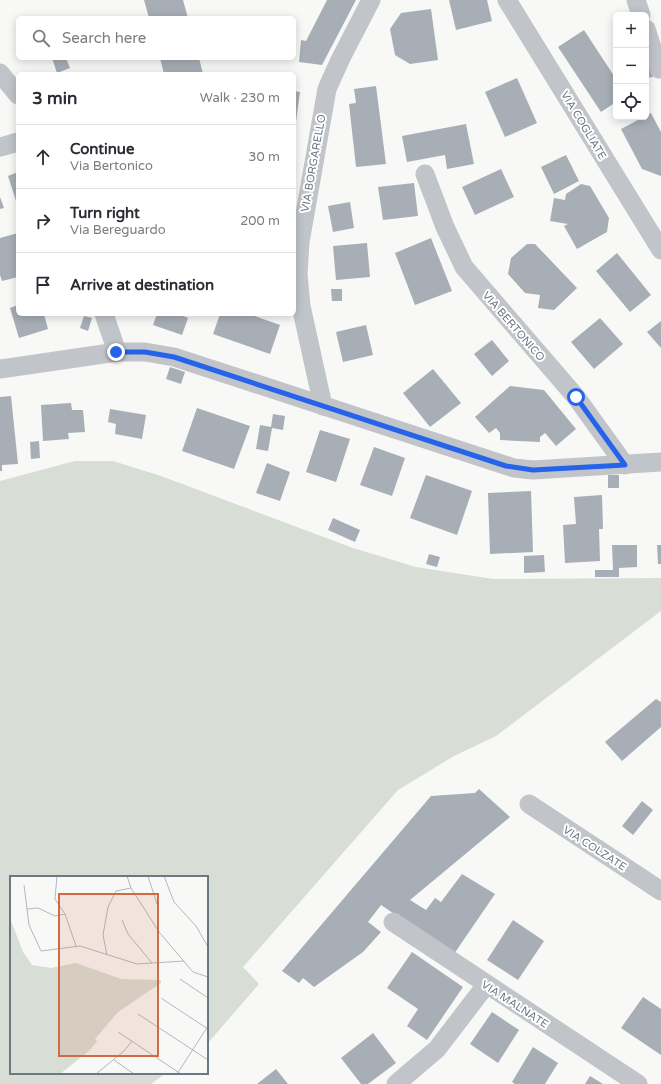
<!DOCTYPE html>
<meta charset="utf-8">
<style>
:root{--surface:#fff;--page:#f7f7f7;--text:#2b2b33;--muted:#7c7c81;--line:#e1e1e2}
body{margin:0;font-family:"Varela Round",sans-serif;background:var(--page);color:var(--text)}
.controls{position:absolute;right:12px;top:12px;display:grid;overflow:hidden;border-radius:6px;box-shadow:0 2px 10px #0003}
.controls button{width:36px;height:36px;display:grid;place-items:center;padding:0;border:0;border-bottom:1px solid var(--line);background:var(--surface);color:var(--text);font:20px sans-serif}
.stop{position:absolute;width:12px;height:12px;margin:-9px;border:3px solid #2563eb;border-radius:50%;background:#fff}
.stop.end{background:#2563eb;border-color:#fff;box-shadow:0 1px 4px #0008}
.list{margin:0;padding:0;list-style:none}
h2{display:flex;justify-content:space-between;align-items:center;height:52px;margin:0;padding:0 16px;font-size:17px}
h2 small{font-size:13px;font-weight:400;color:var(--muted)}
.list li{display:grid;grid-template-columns:26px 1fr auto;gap:12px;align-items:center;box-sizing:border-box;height:64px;padding:0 16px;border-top:1px solid var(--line)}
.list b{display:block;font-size:15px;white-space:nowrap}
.list p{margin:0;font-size:13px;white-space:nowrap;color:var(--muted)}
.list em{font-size:13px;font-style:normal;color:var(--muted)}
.icon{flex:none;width:22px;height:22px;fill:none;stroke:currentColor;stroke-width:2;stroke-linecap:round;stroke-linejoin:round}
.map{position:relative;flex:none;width:661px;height:1084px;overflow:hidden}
.search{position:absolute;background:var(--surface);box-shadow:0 2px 10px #0003;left:16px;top:16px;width:280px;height:44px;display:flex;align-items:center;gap:10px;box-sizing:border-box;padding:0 14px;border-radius:6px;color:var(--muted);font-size:15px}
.panel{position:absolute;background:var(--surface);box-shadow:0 2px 10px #0003;left:16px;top:72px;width:280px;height:244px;border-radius:6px}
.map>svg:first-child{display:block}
</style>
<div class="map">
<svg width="661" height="1084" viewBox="0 0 661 1084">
<rect width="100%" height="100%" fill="#f8f8f7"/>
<!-- green -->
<polygon fill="#d8ddd6" points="75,461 113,461 161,476 353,548 416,567 493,579 661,578 661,611 496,736 454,756 398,790 243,967 259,984 207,1044 207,877 11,877 11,1073 166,1073 151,1084 0,1084 0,481"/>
<!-- building -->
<g fill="#a8aeb5">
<polygon points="144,0 183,0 188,18 149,18"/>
<polygon points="327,0 356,0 322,65 299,62 301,40 306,41"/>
<polygon points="449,0 487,0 492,21 456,30"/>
<polygon points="431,9 438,60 410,64 395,55 390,29 401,13"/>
<polygon points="584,30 616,79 616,102 601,112 558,47"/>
<polygon points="52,58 66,58 70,68 57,73"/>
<polygon points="160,58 199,58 203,74 164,74"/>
<polygon points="650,67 653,77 646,78 646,68"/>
<polygon points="517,78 537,123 505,137 485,92"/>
<polygon points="376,86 386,164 356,167 349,104 356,103 354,89"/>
<polygon points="294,91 300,92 295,129 294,129"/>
<polygon points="651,113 661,132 661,176 642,169 621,129"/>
<polygon points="466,124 474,164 447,169 445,155 407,162 402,136"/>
<polygon points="566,155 579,181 554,194 541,167"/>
<polygon points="501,169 514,197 475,215 462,187"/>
<polygon points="18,172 18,204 17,204 8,176"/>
<polygon points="414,183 418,216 383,220 378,187"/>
<polygon points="581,184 590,186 609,218 607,232 577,249 564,226 568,224 550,221 554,198 565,200 566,194"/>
<polygon points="0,197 4,208 0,209"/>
<polygon points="350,202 354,228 333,232 328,206"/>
<polygon points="18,233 18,277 2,281 0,275 0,238"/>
<polygon points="431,238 452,291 415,305 395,253"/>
<polygon points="367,243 370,277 336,280 333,246"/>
<polygon points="527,244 535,244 577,288 554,310 538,308 540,295 525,293 508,274 511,258"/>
<polygon points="617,253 651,295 630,312 596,271"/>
<polygon points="331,289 342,289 342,301 332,301"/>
<polygon points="18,305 18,314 44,314 48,329 19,338 10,308"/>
<polygon points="157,314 181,314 181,315 188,318 182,335 153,325"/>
<polygon points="220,314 249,314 280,325 270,354 213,334"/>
<polygon points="84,316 92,318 88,331 80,328"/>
<polygon points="600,318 623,344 594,369 571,342"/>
<polygon points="661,321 661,348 647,332"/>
<polygon points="366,325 373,355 343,362 336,332"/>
<polygon points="492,340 509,361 492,376 474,354"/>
<polygon points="170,367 185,372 181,384 166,379"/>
<polygon points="433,369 461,403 430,427 403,393"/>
<polygon points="510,386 544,390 576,429 556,446 545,433 540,437 540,442 500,440 500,433 496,428 489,433 475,417"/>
<polygon points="11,396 18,464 2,465 2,471 0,471 0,397"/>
<polygon points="71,403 72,410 83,410 85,432 68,433 69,439 43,441 41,405"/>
<polygon points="197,408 250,426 234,469 182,451"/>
<polygon points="110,409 146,415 142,439 115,434 116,424 108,422"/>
<polygon points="273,414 285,416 283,430 272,428 268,451 256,449 260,425 271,427"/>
<polygon points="320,430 350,439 336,482 306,472"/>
<polygon points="39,441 40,458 31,459 30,442"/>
<polygon points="374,447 405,458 392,496 360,485"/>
<polygon points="267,463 290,472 280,501 256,493"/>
<polygon points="426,475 472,491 457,535 410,518"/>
<rect x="608" y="475" width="11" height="13"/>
<polygon points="531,491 533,552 490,554 488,493"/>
<polygon points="602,495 603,529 599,529 600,561 565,563 563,525 576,524 574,497"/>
<polygon points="333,518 360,530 355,542 328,530"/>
<polygon points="612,545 637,545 637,567 619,568 619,577 595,577 595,570 613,570"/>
<polygon points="657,545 661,545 661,564 658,564"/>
<polygon points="429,554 440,557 437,567 426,564"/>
<polygon points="544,555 545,572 524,573 524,556"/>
<polygon points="656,699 661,702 661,727 622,761 605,742"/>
<polygon points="479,789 510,817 410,900 426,910 435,898 441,902 462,874 495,894 454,954 381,905 368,922 381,932 363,952 314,987 303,978 299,983 282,971 431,796 475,793"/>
<polygon points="642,801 653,810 633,835 622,826"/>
<polygon points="513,920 544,941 518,980 487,960"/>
<polygon points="412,952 463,987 427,1040 407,1026 418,1009 387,988"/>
<polygon points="643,997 661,1009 661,1055 621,1028"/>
<polygon points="492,1012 519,1030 498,1063 470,1044"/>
<polygon points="373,1033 396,1063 368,1084 361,1084 341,1058"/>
<polygon points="533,1047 558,1063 545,1084 515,1084 512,1082"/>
<polygon points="276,1069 288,1084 257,1084"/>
<polygon points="590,1076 603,1084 585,1084"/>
</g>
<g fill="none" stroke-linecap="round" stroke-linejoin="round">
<!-- minor -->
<g stroke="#c1c4c8" stroke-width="19">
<polyline points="507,0 661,250"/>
<polyline points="636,0 641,15"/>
<polyline points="646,29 659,69"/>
<polyline points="0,73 18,95"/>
<polyline points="0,147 18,142"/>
<polyline points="425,174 445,227 464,267 576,397 625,465"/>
<polyline points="104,314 117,352"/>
<polyline points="0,369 117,352 145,352 174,357 514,468 533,470 661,462"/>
<polyline points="323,406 301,306 298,274 300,242 327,89 340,60 371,0"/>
<polyline points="529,804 661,891"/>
<polyline points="393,922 638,1084"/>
<polyline points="396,1084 437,1049 486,985"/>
</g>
</g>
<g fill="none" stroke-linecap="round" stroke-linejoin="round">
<!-- route -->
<polyline stroke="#2563eb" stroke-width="5" points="116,352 145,352 174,357 506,466 533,470 625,465 576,397"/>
</g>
<g text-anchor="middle" stroke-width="4" stroke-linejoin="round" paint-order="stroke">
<!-- street labels -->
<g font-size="11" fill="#6c7784" stroke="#fff">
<text transform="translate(584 125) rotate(59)" y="4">VIA COGLIATE</text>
<text transform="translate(313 163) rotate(-80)" y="4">VIA BORGARELLO</text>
<text transform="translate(514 326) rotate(49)" y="4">VIA BERTONICO</text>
<text transform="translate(595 848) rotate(33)" y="4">VIA COLZATE</text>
<text transform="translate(515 1004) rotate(33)" y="4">VIA MALNATE</text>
</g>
</g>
<!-- overview -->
<g transform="translate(10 876)">
<rect width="198" height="198" fill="#f8f8f7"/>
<path d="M0 42 13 76 22 89 41 92 66 87 111 103 151 104V107L108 136 85 163 87 165 80 174 50 198H0Z" fill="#d8ddd6"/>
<path fill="none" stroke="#b3b8bf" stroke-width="1" d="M47 0 45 23 55 38 66 70M117 0 121 12 149 56 183 96 198 101M138 0 147 28M154 0 164 26 186 50 198 71M14 9 19 49 31 75 70 70 127 88 174 85M17 33 28 32 45 40 55 38M112 44 118 58 142 87M97 79 93 59 98 31 106 15 121 12M170 103 198 122M151 122 198 153M128 138 198 184M108 156 171 198M104 184 124 198M86 198 114 175 122 165M167 198 198 150"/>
<path fill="#cd6c42" fill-opacity="0.15" stroke="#cd6c42" stroke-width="2" d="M49 18H148V180H49Z"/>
<rect width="198" height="198" fill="none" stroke="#6c7784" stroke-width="2"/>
</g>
</svg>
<div class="controls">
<button>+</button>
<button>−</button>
<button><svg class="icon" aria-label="locate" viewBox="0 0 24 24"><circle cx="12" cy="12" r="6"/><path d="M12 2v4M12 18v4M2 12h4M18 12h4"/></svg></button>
</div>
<div class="stop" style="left:576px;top:397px"></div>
<div class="stop end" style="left:116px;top:352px"></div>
<div class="search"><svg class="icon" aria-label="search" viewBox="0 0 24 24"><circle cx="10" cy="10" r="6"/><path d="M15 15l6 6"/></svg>Search here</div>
<section class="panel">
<h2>3 min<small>Walk · 230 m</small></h2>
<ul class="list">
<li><svg class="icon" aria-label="ahead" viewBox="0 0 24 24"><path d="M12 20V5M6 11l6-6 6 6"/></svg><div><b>Continue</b><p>Via Bertonico</p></div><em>30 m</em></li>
<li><svg class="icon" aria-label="right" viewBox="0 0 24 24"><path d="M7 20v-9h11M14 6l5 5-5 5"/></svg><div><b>Turn right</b><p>Via Bereguardo</p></div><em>200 m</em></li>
<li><svg class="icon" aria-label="arrive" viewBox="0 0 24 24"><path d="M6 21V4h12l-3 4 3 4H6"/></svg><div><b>Arrive at destination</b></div></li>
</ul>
</section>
</div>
